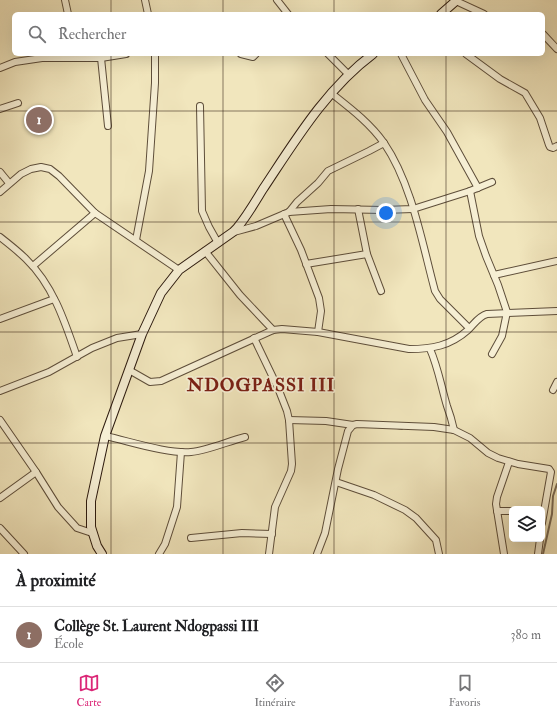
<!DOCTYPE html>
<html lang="fr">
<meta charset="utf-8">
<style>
:root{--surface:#fff;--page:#f6f6f6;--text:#202124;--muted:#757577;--line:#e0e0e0;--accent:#db2777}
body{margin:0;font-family:"IM FELL Double Pica",serif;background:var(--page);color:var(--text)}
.controls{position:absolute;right:12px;bottom:12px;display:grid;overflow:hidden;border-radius:6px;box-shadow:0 4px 16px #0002}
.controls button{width:36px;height:36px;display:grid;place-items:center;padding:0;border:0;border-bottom:1px solid var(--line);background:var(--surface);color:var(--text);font:20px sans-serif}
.you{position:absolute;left:386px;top:213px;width:14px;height:14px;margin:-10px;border:3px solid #fff;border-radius:50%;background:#1a73e8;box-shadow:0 0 0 6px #1a73e833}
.badge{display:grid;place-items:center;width:26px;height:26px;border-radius:50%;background:var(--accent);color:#fff;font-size:13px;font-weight:700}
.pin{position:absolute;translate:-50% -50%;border:2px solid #fff;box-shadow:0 1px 4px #0006}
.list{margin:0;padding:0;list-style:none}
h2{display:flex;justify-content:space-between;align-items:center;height:52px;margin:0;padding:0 16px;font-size:17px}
h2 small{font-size:13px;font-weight:400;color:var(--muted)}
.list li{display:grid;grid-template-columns:26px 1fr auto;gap:12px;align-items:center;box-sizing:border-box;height:56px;padding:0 16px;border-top:1px solid var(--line)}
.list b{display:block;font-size:15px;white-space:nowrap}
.list p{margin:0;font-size:13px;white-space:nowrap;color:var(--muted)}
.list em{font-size:13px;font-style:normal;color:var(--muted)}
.icon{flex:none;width:22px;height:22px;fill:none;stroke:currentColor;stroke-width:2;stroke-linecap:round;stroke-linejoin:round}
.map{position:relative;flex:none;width:557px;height:554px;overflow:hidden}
.search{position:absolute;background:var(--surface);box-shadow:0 4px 16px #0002;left:12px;right:12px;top:12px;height:44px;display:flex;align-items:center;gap:10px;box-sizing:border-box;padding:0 14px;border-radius:6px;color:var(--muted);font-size:15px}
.sheet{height:108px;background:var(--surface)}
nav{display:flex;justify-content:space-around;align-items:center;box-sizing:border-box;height:56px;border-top:1px solid var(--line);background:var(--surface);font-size:11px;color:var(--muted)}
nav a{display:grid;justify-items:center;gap:2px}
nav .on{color:var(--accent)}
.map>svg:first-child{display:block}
</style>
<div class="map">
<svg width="557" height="554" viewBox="0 0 557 554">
<rect width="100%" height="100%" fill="#f1e6bd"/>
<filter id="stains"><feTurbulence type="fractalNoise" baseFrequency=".005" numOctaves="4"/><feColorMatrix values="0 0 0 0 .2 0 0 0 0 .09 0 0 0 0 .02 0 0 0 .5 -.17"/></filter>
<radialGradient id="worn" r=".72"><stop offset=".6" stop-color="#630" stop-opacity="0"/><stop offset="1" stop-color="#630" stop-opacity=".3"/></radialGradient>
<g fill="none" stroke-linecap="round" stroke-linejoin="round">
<!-- stream -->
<g stroke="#7a6b54" stroke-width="2">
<polyline points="397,428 402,429"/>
<polyline points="543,554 552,514 553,496 557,484"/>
</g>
<!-- minor casing -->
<g stroke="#5e4e3a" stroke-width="8">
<g id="minor">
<polyline points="65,0 68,14"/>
<polyline points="145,0 148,14"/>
<polyline points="277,0 288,14"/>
<polyline points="456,1 484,14"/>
<polyline points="543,34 557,49"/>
<polyline points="241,54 253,57 256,54"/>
<polyline points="328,54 348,74"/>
<polyline points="401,54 425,100 447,132 478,188"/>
<polyline points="466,54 500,79 525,93 540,118 549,145 550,147 553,148 557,146"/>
<polyline points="101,58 108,126"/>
<polyline points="0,68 15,62 42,58 101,58 126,54"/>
<path d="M331 93C350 108 370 123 384 143 412 184 422 243 435 291L440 299 469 328"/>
<polyline points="200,106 202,211 209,227 218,243"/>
<polyline points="0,109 18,103"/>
<polyline points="0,172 9,183"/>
<polyline points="470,191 479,236 486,256 498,285 507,312 502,336 492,354"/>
<polyline points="0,192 21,174 31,169 41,167 50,169 59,176 95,213 179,270"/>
<polyline points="358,209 367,254 381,291"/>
<polyline points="289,212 331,209 383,210 413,209 470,191 492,182"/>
<polyline points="284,214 301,250 319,298 321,311 318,332"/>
<polyline points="234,232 256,226 289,212 297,202 318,183 328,171 369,151 384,143"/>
<path d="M0 237C9 244 18 251 26 259 53 285 65 322 77 357"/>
<polyline points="136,240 149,171 155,83 155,54"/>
<polyline points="205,251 240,295 273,330"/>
<polyline points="306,264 367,254"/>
<polyline points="33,266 95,213"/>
<polyline points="494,275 557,261"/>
<polyline points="0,319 54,299"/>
<polyline points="254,338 278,388 287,411 289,420 292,464 291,471 275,507 269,554"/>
<path d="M430 349C438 367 441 386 447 406 450 414 452 421 454 430"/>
<path d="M129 370 150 382 161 381 273 330 282 329 318 332 409 349C432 349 450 346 468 330 474 324 479 316 487 314L557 311"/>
<polyline points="553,390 557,382"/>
<polyline points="0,391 49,372 92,348 117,338 142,334"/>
<polyline points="0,420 36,472 58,507 77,528 92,533"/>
<polyline points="289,420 326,421 353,425"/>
<path d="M105 436C129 441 167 454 191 452 206 451 229 441 245 437"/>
<polyline points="336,482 374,495 405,510 416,518 436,540 439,554"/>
<polyline points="0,498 36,472"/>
<polyline points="497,511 512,511"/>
<polyline points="0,528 24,554"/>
<polyline points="191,538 242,533 272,534"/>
<polyline points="159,554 165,544 177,507 181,452"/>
<polyline points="317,554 325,533 338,469 348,431 353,425 357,424 434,427 454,430 470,438 488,453 498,458 518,464 549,469 551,472 542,523"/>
<polyline points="504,554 496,504 497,497 509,462"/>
<polyline points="538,554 540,539"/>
</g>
</g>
<!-- secondary casing -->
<g stroke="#2d1b0f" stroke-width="10">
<g id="secondary">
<polyline points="441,14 457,0"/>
<path d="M102 554 97 546 91 527V501L94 487 105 436 142 334 161 293 179 270 233 232 237 228C247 216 255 202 263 189 295 141 326 89 373 54"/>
</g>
</g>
<!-- minor -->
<use href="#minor" stroke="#f6efd4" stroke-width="6"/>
<!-- secondary -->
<use href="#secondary" stroke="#f6efd4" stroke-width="8"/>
</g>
<!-- grid -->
<path fill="none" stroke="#2d1b0f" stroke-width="1" stroke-opacity="0.55" d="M111 0V14M223 0V14M334 0V14M446 0V14M111 54V554M223 54V554M334 54V554M446 54V554M0 111H557M0 222H557M0 332H557M0 443H557"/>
<g text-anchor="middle" stroke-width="3.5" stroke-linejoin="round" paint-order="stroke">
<!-- district labels -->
<g font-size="18" font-weight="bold" letter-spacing="1" fill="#7a1f14" stroke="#f6efd4">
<text x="261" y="391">NDOGPASSI III</text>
</g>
</g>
<rect width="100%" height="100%" filter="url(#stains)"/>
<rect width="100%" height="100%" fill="url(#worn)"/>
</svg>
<div class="controls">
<button><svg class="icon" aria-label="layers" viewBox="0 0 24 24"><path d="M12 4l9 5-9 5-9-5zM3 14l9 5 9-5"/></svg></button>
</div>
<div class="you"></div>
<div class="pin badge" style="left:39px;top:120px;background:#8d6e63">1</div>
<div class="search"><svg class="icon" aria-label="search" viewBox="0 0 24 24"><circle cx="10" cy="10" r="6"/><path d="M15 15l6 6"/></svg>Rechercher</div>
</div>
<section class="sheet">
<h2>À proximité<small></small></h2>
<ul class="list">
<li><span class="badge" style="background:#8d6e63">1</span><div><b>Collège St. Laurent Ndogpassi III</b><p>École</p></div><em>380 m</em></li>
</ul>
</section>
<nav>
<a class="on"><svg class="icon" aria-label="map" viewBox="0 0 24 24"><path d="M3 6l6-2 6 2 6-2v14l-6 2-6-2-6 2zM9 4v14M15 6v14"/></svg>Carte</a>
<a><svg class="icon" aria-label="directions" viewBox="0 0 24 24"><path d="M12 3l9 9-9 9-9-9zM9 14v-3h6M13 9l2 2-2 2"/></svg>Itinéraire</a>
<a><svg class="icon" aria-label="saved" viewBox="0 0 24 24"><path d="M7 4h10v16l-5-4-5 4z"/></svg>Favoris</a>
</nav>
